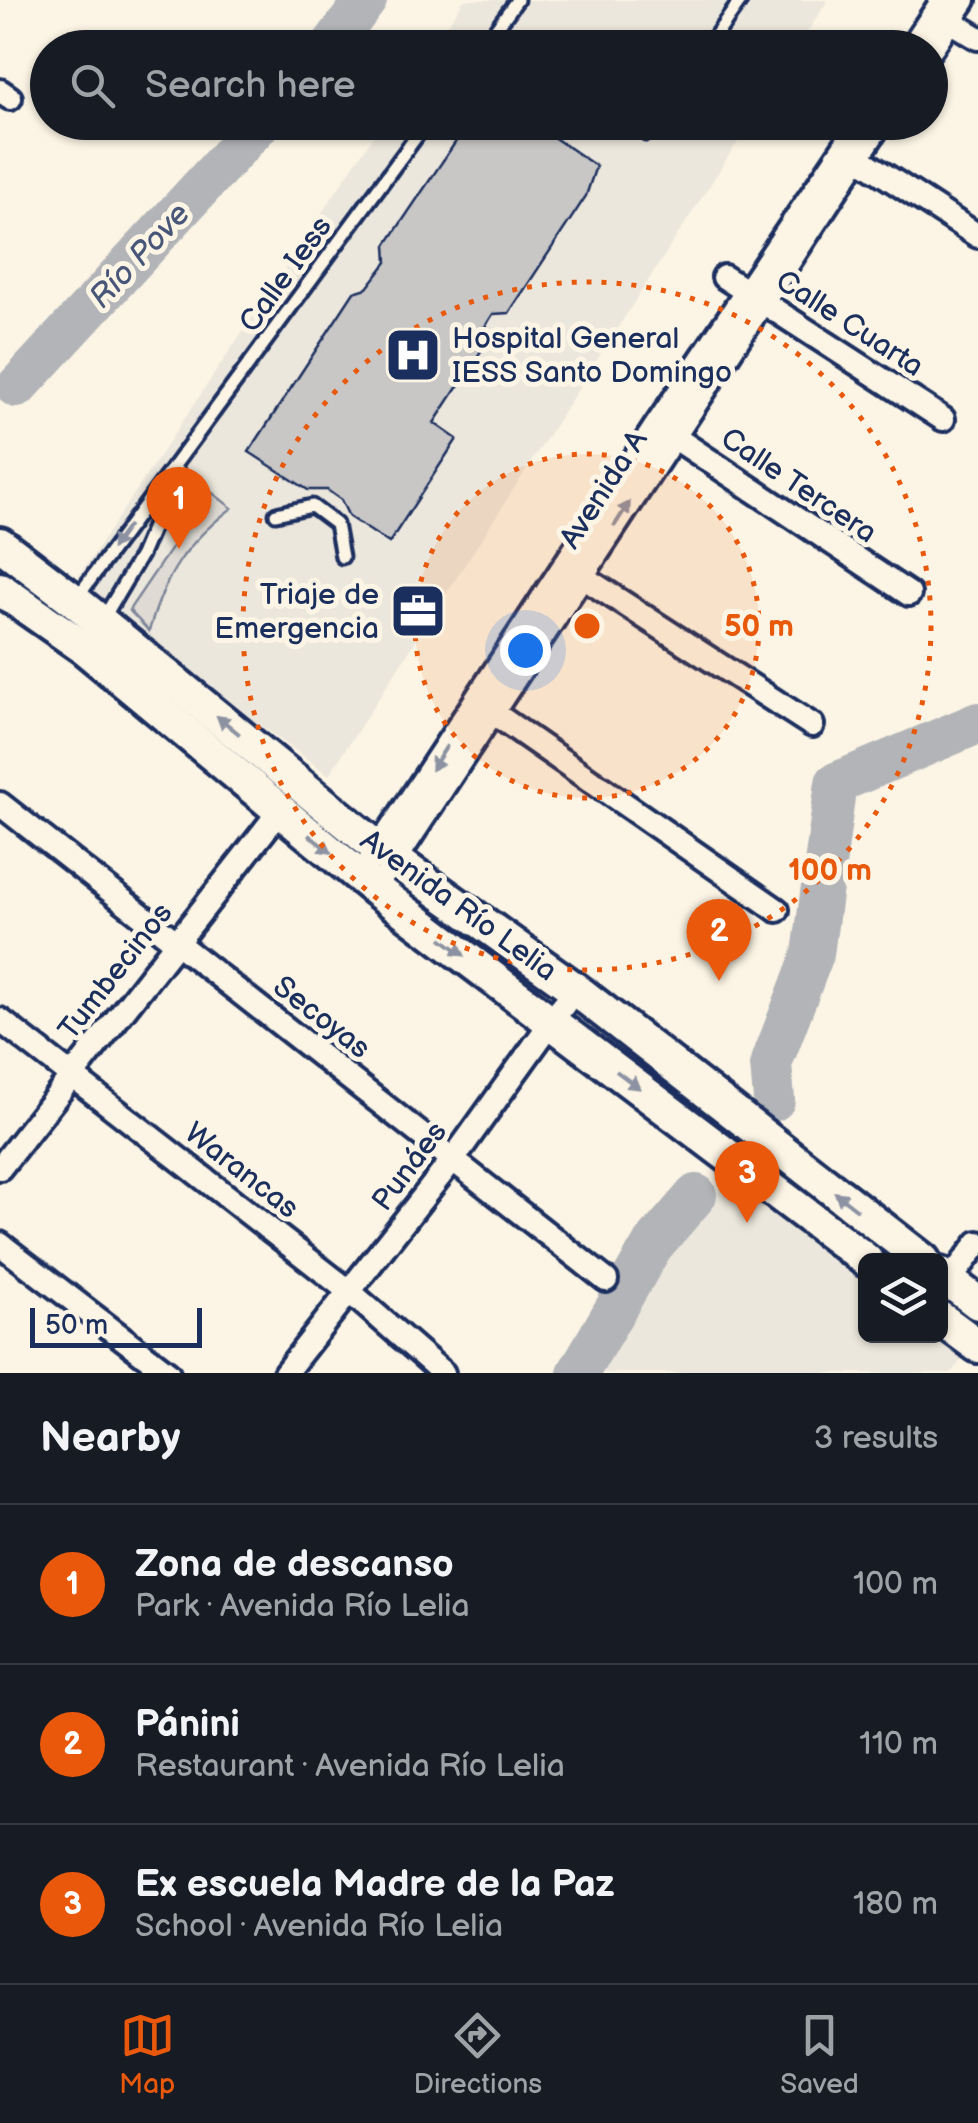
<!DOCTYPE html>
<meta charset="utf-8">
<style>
:root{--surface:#171b24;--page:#20242c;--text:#f1f3f6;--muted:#9ea1a6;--line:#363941;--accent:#ea580c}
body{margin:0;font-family:"Balsamiq Sans",sans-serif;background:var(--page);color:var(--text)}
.controls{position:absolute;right:30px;bottom:30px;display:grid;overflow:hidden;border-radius:15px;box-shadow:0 2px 8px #0004}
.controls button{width:90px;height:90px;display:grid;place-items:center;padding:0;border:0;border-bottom:2px solid var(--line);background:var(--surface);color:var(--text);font:50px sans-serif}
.scale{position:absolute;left:30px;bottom:25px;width:172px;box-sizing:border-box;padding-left:10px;border:5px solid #1b2f5e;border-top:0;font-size:28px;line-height:35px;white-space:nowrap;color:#1b2f5e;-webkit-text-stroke:8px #fcf5e5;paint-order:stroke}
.you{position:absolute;left:525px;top:650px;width:35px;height:35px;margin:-25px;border:8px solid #fff;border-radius:50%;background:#1a73e8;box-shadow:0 0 0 15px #1a73e833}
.badge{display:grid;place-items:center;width:65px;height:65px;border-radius:50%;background:var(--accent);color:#fff;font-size:32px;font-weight:700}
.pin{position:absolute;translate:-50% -82px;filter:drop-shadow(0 2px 5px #0008)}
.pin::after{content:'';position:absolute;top:52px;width:35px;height:30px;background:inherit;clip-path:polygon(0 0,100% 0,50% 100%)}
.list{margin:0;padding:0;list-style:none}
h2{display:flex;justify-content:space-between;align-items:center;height:130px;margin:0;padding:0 40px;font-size:42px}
h2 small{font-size:32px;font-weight:400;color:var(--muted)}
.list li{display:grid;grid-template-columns:65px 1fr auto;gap:30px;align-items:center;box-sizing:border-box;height:160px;padding:0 40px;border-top:2px solid var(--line)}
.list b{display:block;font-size:38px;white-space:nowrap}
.list p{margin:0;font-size:32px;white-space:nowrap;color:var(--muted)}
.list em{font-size:32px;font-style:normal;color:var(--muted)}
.icon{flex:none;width:55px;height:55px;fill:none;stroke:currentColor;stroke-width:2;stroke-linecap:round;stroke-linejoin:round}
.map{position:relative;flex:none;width:978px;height:1373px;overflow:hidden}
.search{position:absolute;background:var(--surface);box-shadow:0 2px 8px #0004;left:30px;right:30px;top:30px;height:110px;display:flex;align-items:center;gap:25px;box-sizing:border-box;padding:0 35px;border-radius:55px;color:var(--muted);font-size:38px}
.sheet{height:610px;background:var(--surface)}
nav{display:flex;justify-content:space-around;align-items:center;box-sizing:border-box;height:140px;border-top:2px solid var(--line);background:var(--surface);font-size:28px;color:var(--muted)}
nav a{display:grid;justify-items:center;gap:5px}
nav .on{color:var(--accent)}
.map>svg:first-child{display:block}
</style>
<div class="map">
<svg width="978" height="1373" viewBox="0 0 978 1373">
<rect width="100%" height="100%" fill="#fcf5e5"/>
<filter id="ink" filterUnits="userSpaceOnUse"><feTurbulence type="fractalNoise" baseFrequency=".01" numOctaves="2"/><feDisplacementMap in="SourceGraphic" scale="20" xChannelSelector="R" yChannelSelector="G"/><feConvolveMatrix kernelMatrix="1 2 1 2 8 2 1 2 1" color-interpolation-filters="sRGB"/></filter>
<g filter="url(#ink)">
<!-- built -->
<g fill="#ece7dc">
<polygon points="464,0 828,0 798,47 432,48"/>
<polygon points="382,123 750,123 329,775 71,588"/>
<polygon points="733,1172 865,1273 866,1336 940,1336 968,1352 951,1373 579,1373"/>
</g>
<!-- green -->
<path fill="#dfdbd4" stroke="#7d8599" stroke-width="2.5" d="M210 491 232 508C186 543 165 575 149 631L129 610Z"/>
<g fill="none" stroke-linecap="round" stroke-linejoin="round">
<!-- river -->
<g stroke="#b2b4b8" stroke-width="42">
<polyline points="330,48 366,0"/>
<polyline points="17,387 261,122"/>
<polyline points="774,1100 771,1064 813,954 836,783 978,723"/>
<polyline points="578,1373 652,1246 696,1195"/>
</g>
</g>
<!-- building -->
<polygon fill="#c8c7c6" stroke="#1b2f5e" stroke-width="2.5" points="469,122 531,122 596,166 586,196 509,313 493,314 481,333 483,348 434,423 457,439 389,543 349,517 341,500 327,490 308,490 249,452 354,292 367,288 387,262 386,245"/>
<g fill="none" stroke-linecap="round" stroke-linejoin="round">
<!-- lane casing -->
<g stroke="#1b2f5e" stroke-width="19">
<g id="lane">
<polyline points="482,48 517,0"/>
<polyline points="707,48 741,0"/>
<polyline points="646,134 654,122"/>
<polyline points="276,514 312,506 336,524 342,557"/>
<polyline points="76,599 427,122"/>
<polyline points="103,619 141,555 177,471"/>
</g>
</g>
<!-- street casing -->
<g stroke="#1b2f5e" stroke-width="30">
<g id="street">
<polyline points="938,14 978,38"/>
<polyline points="911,48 943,0"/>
<polyline points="930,50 964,0"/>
<polyline points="0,91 10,98"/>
<polyline points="846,150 978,236"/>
<polyline points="724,277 943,419"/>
<polyline points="662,429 909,594"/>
<polyline points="572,570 812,725"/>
<polyline points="482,705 777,910"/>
<polyline points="0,804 606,1280"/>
<polyline points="370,861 656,426 861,122"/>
<polyline points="388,871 881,122"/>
<polyline points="0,1020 350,1292 443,1373"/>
<polyline points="0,1168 279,812"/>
<polyline points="0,1244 168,1373"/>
<polyline points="949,1281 978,1243"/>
<polyline points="285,1373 454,1158 575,989"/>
</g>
</g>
<!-- secondary casing -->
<g stroke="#1b2f5e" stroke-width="40">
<g id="secondary">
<polyline points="0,544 75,601 379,849 575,989 923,1260"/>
<polyline points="0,589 83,647 375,889 866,1260"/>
<polyline points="940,1274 978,1303"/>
<polyline points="940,1318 978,1346"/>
</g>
</g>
<!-- lane -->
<use href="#lane" stroke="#fcf5e5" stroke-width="11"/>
<!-- street -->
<use href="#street" stroke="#fcf5e5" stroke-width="22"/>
<!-- secondary -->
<use href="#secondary" stroke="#fcf5e5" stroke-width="32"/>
</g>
<!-- one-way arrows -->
<defs><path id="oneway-solid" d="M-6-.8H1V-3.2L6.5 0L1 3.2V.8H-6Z" transform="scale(2.5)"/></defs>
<g fill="#8c92a2">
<use href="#oneway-solid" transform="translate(622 514) rotate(-57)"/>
<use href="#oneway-solid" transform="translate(120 537) rotate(126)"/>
<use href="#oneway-solid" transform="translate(228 725) rotate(-141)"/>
<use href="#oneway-solid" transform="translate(439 758) rotate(123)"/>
<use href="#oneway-solid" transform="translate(320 844) rotate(38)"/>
<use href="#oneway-solid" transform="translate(453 947) rotate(37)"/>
<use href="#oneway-solid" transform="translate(628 1080) rotate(37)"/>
<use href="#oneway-solid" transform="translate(846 1201) rotate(-142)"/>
</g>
</g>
<!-- distance rings -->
<circle cx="587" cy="626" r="172" fill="#e8590c" fill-opacity=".12"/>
<g fill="none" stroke="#e8590c" stroke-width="5" stroke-dasharray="5 10">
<circle cx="587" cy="626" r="172"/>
<circle cx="587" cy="626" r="344"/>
</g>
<!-- icons -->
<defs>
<g id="hospital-square" transform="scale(2.875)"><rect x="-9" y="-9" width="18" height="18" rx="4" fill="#1b2f5e" stroke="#fcf5e5"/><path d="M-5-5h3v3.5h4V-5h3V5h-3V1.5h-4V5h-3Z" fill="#fff"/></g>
<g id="office-square" transform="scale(2.875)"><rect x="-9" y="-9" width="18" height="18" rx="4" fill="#1b2f5e" stroke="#fcf5e5"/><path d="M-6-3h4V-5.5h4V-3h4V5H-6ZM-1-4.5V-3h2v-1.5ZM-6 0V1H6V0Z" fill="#fff"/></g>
</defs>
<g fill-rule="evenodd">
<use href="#hospital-square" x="413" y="355"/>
<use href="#office-square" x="418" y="611"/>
</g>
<g text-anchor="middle" stroke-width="10" stroke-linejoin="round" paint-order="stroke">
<!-- street labels -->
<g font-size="30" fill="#1b2f5e" stroke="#fcf5e5">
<text transform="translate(285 274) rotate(-54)" y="10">Calle Iess</text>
<text transform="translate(850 323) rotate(33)" y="10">Calle Cuarta</text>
<text transform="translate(799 485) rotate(34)" y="10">Calle Tercera</text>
<text transform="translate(603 489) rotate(-57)" y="10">Avenida A</text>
<text transform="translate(459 905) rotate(36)" y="10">Avenida Río Lelia</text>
<text transform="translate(115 971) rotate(-52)" y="10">Tumbecinos</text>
<text transform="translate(322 1017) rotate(38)" y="10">Secoyas</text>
<text transform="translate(409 1166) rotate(-53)" y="10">Punáes</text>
<text transform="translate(242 1170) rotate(38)" y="10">Warancas</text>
</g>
<!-- poi labels -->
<g font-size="30" fill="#1b2f5e" stroke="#fcf5e5" text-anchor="start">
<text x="452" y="348">Hospital General<tspan x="452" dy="34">IESS Santo Domingo</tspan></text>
<text x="379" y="604" text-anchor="end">Triaje de<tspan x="379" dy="34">Emergencia</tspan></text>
</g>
<!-- water labels -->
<g font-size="32" font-style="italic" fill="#485779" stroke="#fcf5e5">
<text transform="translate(139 255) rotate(-47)" y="11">Río Pove</text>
</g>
</g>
<circle cx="587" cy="626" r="15" fill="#e8590c" stroke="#fcf5e5" stroke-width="5"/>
<g font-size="30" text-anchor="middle" font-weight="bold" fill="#e8590c" stroke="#fcf5e5" stroke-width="10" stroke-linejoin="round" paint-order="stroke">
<text x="759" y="636">50 m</text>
<text x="830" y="880">100 m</text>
</g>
</svg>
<div class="controls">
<button><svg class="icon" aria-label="layers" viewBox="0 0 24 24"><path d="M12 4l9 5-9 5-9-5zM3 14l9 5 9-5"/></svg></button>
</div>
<div class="scale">50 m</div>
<div class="you"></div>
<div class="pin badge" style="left:179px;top:549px">1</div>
<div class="pin badge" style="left:719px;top:981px">2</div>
<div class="pin badge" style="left:747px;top:1223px">3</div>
<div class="search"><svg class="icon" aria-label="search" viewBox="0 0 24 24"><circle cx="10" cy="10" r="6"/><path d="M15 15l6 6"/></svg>Search here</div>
</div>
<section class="sheet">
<h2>Nearby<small>3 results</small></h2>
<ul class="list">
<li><span class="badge">1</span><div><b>Zona de descanso</b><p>Park · Avenida Río Lelia</p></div><em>100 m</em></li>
<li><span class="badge">2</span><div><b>Pánini</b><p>Restaurant · Avenida Río Lelia</p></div><em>110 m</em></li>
<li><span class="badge">3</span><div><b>Ex escuela Madre de la Paz</b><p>School · Avenida Río Lelia</p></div><em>180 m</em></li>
</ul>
</section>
<nav>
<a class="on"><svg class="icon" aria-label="map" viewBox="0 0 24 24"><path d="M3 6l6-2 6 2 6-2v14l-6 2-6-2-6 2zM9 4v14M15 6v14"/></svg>Map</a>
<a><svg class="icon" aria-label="directions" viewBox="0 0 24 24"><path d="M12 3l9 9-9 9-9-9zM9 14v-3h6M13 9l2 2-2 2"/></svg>Directions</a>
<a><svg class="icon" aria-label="saved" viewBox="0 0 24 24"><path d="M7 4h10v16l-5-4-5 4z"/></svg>Saved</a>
</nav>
